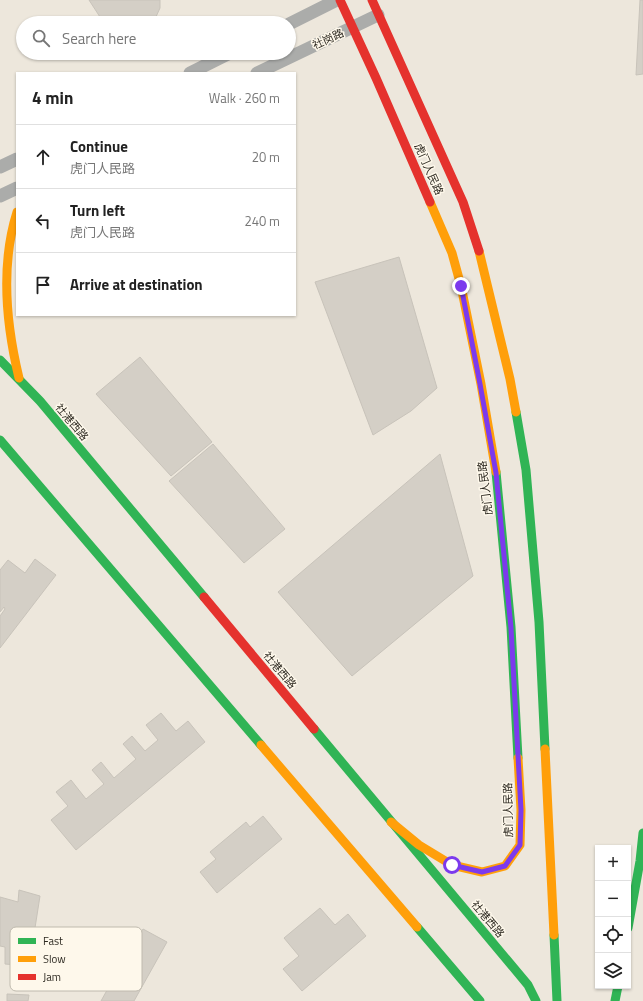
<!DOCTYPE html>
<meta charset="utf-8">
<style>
:root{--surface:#fff;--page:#f6f6f6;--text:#222;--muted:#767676;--line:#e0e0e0}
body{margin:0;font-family:"Titillium Web","Noto Sans SC",sans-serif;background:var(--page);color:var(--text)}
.controls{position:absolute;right:12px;bottom:12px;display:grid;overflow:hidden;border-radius:0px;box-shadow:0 1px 3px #0004}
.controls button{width:36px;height:36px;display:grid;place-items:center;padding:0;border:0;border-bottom:1px solid var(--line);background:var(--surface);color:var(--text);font:20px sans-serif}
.stop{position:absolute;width:12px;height:12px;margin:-9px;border:3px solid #7c3aed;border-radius:50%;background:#fff}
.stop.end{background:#7c3aed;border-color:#fff;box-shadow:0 1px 4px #0008}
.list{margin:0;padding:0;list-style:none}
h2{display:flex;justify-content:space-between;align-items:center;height:52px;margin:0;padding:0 16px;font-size:17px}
h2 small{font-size:13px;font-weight:400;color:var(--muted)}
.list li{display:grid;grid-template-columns:26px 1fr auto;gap:12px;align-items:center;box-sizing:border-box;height:64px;padding:0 16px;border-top:1px solid var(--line)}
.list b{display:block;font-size:15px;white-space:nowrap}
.list p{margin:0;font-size:13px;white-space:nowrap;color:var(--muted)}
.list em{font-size:13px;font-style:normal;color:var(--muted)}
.icon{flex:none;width:22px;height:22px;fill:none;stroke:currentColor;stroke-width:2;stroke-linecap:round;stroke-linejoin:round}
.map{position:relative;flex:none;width:643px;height:1001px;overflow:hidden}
.search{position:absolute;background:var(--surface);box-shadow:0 1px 3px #0004;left:16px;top:16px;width:280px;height:44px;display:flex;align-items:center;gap:10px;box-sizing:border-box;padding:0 14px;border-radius:22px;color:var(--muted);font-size:15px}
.panel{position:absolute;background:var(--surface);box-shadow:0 1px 3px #0004;left:16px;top:72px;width:280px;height:244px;border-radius:0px}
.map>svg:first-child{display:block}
</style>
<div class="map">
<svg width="643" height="1001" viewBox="0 0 643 1001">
<rect width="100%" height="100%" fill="#ede7dc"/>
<!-- building -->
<g fill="#d4cfc6" stroke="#c8c3ba">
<polygon points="89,0 160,0 160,8 155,19 149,23 106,23 100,17"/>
<polygon points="640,0 643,0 643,74 636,75"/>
<polygon points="399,257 437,388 411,411 373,435 315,282"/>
<polygon points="140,357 212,442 171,476 96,394"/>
<polygon points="213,444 285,529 244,563 169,481"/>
<polygon points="440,454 473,576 352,676 278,592"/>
<polygon points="35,559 56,575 0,648 0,616 5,609 4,607 0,612 0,570 8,560 25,573"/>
<polygon points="161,713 176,731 188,721 205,742 76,850 51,820 68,806 56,792 71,780 86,799 104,784 92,770 101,762 114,778 136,759 123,744 132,736 145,751 158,740 146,725"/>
<polygon points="263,816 282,839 217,893 200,872 216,859 210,852 246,822 250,827"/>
<polygon points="19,890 40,896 29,966 5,964 5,947 0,946 0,897 18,902"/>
<polygon points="320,908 335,925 348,914 366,936 302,991 283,969 299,956 284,938"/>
<polygon points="143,929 167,942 134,1001 101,1001 116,974 107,969 121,945 131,951"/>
<polygon points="7,994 29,995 28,1001 7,1001"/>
</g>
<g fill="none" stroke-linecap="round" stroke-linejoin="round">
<!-- street -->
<g stroke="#abacaa" stroke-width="13">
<polyline points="289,24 337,0"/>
<polyline points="190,73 230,53"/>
<polyline points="257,73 378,15"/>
<polyline points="0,167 17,159"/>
<polyline points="0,196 17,188"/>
</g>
<!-- fast -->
<g stroke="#30b455" stroke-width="9">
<polyline points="0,360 40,401 204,597"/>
<polyline points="516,412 526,470 539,622 545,749"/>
<polyline points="0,440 261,745"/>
<polyline points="496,472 511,627 518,758"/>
<polyline points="314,729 528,985 536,1001"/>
<polyline points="417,927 480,1001"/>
<polyline points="628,928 640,861 643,833"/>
<polyline points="554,935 557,1001"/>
<polyline points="615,1001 618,986"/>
</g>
<!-- slow -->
<g stroke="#ff9f0a" stroke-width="9">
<polyline points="430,202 452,253 461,286 481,384 496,472"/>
<path d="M17 212C0 266 6 324 19 378"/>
<polyline points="479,251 510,379 516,412"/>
<polyline points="261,745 417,927"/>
<polyline points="545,749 554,935"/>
<polyline points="391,822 419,845 452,865 482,872 505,866 520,845 521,810 518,758"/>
</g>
<!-- jam -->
<g stroke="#e5322d" stroke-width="9">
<polyline points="340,0 376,78 430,202"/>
<polyline points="372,0 463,202 479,251"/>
<polyline points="204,597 314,729"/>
</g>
</g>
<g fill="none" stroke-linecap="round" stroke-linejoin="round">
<!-- route -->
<polyline stroke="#7c3aed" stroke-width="5" points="452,865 482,872 505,866 520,845 521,810 511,628 496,473 480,384 461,286"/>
</g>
<g text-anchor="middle" stroke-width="3" stroke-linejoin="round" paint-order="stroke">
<!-- street labels -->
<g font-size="11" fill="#2d2921" stroke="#fef8eb">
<text transform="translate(328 39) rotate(-25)" y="4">社岗路</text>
<text transform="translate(429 169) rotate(66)" y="4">虎门人民路</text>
<text transform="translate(72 422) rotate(50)" y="4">社港西路</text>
<text transform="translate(485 488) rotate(-97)" y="4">虎门人民路</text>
<text transform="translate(280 670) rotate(50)" y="4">社港西路</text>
<text transform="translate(508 810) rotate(-91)" y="4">虎门人民路</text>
<text transform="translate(488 919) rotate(50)" y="4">社港西路</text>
</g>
</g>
<!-- legend -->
<rect x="10" y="927" width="132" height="64" rx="6" fill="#fef8eb" stroke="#bfbaae" stroke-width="1"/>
<rect x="18" y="938" width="18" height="6" fill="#30b455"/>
<rect x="18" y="956" width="18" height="6" fill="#ff9f0a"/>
<rect x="18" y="974" width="18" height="6" fill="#e5322d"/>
<g font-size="11" fill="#2d2921">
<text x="43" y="945">Fast</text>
<text x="43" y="963">Slow</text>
<text x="43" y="981">Jam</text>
</g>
</svg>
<div class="controls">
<button>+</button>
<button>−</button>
<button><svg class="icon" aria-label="locate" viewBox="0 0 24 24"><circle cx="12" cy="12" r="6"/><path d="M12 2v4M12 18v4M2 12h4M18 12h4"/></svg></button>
<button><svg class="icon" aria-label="layers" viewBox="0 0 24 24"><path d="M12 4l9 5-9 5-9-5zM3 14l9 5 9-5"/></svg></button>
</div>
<div class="stop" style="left:452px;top:865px"></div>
<div class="stop end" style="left:461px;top:286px"></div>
<div class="search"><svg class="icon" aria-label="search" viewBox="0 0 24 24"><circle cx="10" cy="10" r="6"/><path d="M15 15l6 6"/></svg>Search here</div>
<section class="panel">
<h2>4 min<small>Walk · 260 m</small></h2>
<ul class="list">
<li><svg class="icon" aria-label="ahead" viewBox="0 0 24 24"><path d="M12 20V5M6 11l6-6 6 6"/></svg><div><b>Continue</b><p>虎门人民路</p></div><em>20 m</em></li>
<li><svg class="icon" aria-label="left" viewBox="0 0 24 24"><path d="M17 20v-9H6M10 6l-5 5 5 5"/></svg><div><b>Turn left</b><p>虎门人民路</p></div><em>240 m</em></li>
<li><svg class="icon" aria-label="arrive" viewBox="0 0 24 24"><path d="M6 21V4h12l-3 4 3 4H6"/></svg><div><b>Arrive at destination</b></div></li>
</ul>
</section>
</div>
